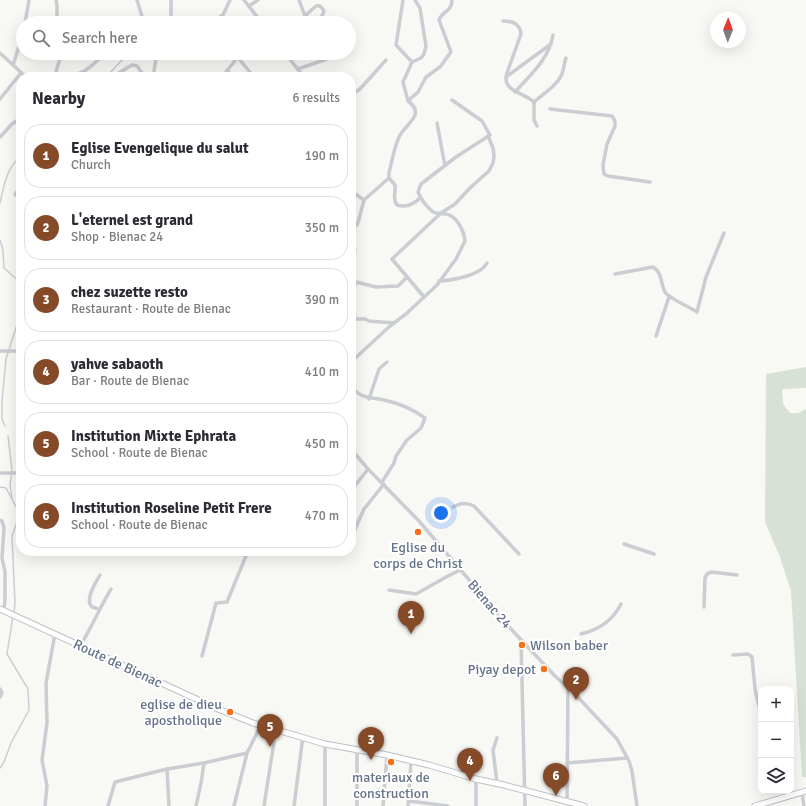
<!DOCTYPE html>
<meta charset="utf-8">
<style>
:root{--surface:#fff;--page:#f7f7f7;--text:#2b2b33;--muted:#7c7c81;--line:#e1e1e2;--accent:#854a28}
body{margin:0;font-family:Signika,sans-serif;background:var(--page);color:var(--text)}
.controls{position:absolute;right:12px;bottom:12px;display:grid;overflow:hidden;border-radius:8px;box-shadow:0 4px 16px #0002}
.controls button{width:36px;height:36px;display:grid;place-items:center;padding:0;border:0;border-bottom:1px solid var(--line);background:var(--surface);color:var(--text);font:20px sans-serif}
.compass{position:absolute;left:710px;top:12px;width:36px;height:36px;border-radius:50%;background:var(--surface);box-shadow:0 4px 16px #0002;rotate:1deg}
.you{position:absolute;left:441px;top:513px;width:14px;height:14px;margin:-10px;border:3px solid #fff;border-radius:50%;background:#1a73e8;box-shadow:0 0 0 6px #1a73e833}
.badge{display:grid;place-items:center;width:26px;height:26px;border-radius:50%;background:var(--accent);color:#fff;font-size:13px;font-weight:700}
.pin{position:absolute;translate:-50% -33px;filter:drop-shadow(0 1px 2px #0008)}
.pin::after{content:'';position:absolute;top:21px;width:14px;height:12px;background:inherit;clip-path:polygon(0 0,100% 0,50% 100%)}
.list{margin:0;padding:0;list-style:none}
h2{display:flex;justify-content:space-between;align-items:center;height:52px;margin:0;padding:0 16px;font-size:17px}
h2 small{font-size:13px;font-weight:400;color:var(--muted)}
.list li{display:grid;grid-template-columns:26px 1fr auto;gap:12px;align-items:center;box-sizing:border-box;height:64px;margin:0 8px 8px;padding:0 8px;border:1px solid var(--line);border-radius:16px}
.list b{display:block;font-size:15px;white-space:nowrap}
.list p{margin:0;font-size:13px;white-space:nowrap;color:var(--muted)}
.list em{font-size:13px;font-style:normal;color:var(--muted)}
.icon{flex:none;width:22px;height:22px;fill:none;stroke:currentColor;stroke-width:2;stroke-linecap:round;stroke-linejoin:round}
.map{position:relative;flex:none;width:806px;height:806px;overflow:hidden}
.search{position:absolute;background:var(--surface);box-shadow:0 4px 16px #0002;left:16px;top:16px;width:340px;height:44px;display:flex;align-items:center;gap:10px;box-sizing:border-box;padding:0 14px;border-radius:22px;color:var(--muted);font-size:15px}
.panel{position:absolute;background:var(--surface);box-shadow:0 4px 16px #0002;left:16px;top:72px;width:340px;height:484px;border-radius:16px}
.map>svg:first-child{display:block}
</style>
<div class="map">
<svg width="806" height="806" viewBox="0 0 806 806">
<rect width="100%" height="100%" fill="#f8f8f5"/>
<!-- green -->
<polygon fill="#d8e1d6" points="806,367 806,388 783,389 782,391 783,404 790,413 798,413 806,409 806,777 802,777 791,591 780,557 765,522 766,374"/>
<g fill="none" stroke-linecap="round" stroke-linejoin="round">
<!-- stream -->
<g stroke="#c8cfd6" stroke-width="1.5">
<polyline points="106,77 123,59"/>
<path d="M0 203C4 187 6 167 21 157"/>
<polyline points="0,240 3,250 4,268 21,283"/>
<polyline points="5,426 2,419 2,401 6,359 21,312"/>
<polyline points="8,436 12,470 10,485 12,499"/>
<polyline points="0,487 6,488 20,514 12,536 15,603 14,613"/>
<polyline points="0,768 4,762 11,743 29,710 28,689 7,654 13,616"/>
</g>
<!-- secondary casing -->
<g stroke="#bcc0c6" stroke-width="7">
<g id="secondary">
<polyline points="0,609 218,709 253,723 325,744 387,755 429,765 476,779 504,785 584,806"/>
<polyline points="755,806 806,791"/>
</g>
</g>
<!-- street -->
<g stroke="#cacdd1" stroke-width="3.5">
<polyline points="56,0 57,6 57,23"/>
<polyline points="137,0 144,23"/>
<polyline points="171,0 171,15"/>
<polyline points="244,0 262,23"/>
<polyline points="299,0 305,16"/>
<path d="M403 0 396 45 412 62 403 82 408 101C427 115 404 125 399 137 394 148 392 161 389 173V178L395 185C396 193 392 198 397 205 407 208 414 204 420 198"/>
<polyline points="249,6 258,0"/>
<path d="M503 21C512 21 520 24 521 34L507 73C501 92 524 92 534 102V120L537 126"/>
<polyline points="25,23 29,0"/>
<polyline points="210,23 223,15 230,0"/>
<path d="M297 23 316 6C321 5 322 8 324 11L319 23"/>
<polyline points="0,53 26,77"/>
<polyline points="234,53 254,77"/>
<polyline points="285,53 304,77"/>
<polyline points="156,59 164,53"/>
<polyline points="412,62 421,58 424,54 426,46 420,8 415,0"/>
<polyline points="13,65 23,34"/>
<polyline points="298,69 327,59 332,53"/>
<polyline points="227,70 232,77"/>
<polyline points="55,77 57,68 62,53"/>
<polyline points="68,77 83,72 90,67 106,53"/>
<polyline points="112,77 132,65 137,66 145,77"/>
<polyline points="153,77 156,59 154,53"/>
<polyline points="222,77 238,57"/>
<polyline points="506,77 551,44"/>
<path d="M515 92C531 74 549 59 553 35"/>
<polyline points="351,95 360,89 386,60"/>
<polyline points="0,99 21,73"/>
<path d="M408 101 418 92 426 77 440 67 451 52 439 20C442 11 452 12 452 0"/>
<path d="M534 102C543 94 557 86 562 74 564 69 564 63 566 58"/>
<polyline points="550,109 612,116 615,121 615,126 607,144 603,165 604,174 608,176 650,182"/>
<polyline points="437,123 445,166"/>
<polyline points="0,137 12,124 21,118"/>
<polyline points="351,191 364,200 359,219 357,225 351,228"/>
<polyline points="15,195 21,185"/>
<polyline points="364,200 389,178"/>
<polyline points="351,238 355,249"/>
<path d="M615 274 653 267C663 273 660 283 665 292 668 298 690 307 697 312L706 277 724 233"/>
<path d="M439 281C453 280 480 276 487 263"/>
<polyline points="351,296 356,282 376,287 398,286 407,277"/>
<polyline points="424,297 392,259 441,213 455,204 471,187 489,171 493,163 494,156 493,148 488,136"/>
<polyline points="351,319 365,319 369,321 394,323"/>
<polyline points="656,336 669,297"/>
<polyline points="0,351 21,351"/>
<path d="M351 362 390 326 406 314 437 285 456 259 465 241C464 231 457 216 446 214 442 213 437 214 433 212 427 207 421 199 418 192L421 184 456 157 490 135 482 121 452 100"/>
<path d="M351 388C367 401 370 396 388 401 401 404 415 411 425 418L421 428 407 440 396 456 394 463 382 482"/>
<polyline points="369,399 379,369 387,362"/>
<polyline points="351,449 368,469 419,521 511,629 555,676 574,693 617,739 629,761 632,771 637,806"/>
<polyline points="0,473 21,473"/>
<polyline points="351,491 368,469"/>
<path d="M453 507C461 503 466 502 474 506L519 554"/>
<polyline points="0,520 2,521 4,528 2,558 5,572 5,599 4,610"/>
<polyline points="352,536 364,509 384,484"/>
<polyline points="624,544 654,554"/>
<polyline points="389,590 416,594 448,576 460,570"/>
<polyline points="704,607 705,578 707,574 711,572 737,575"/>
<path d="M99 609C98 609 93 607 92 607 84 600 96 582 100 575"/>
<path d="M581 634C598 630 613 620 621 604"/>
<polyline points="521,640 525,806"/>
<path d="M80 646C92 627 100 607 111 589"/>
<polyline points="733,655 748,654 752,657 755,689 759,706"/>
<polyline points="202,656 216,603 227,602 248,551"/>
<polyline points="0,689 2,693 0,697"/>
<polyline points="325,744 325,806"/>
<polyline points="567,763 627,758"/>
<polyline points="167,769 169,806"/>
<polyline points="476,779 476,806"/>
<polyline points="497,783 493,750 497,738"/>
<polyline points="802,792 804,806"/>
<polyline points="409,801 448,806"/>
<polyline points="567,801 568,688"/>
<polyline points="45,806 47,786 42,760 47,723 46,683 55,634"/>
<polyline points="108,806 115,782 167,769 204,763"/>
<polyline points="196,806 201,783 204,763 247,753"/>
<polyline points="234,806 247,753 261,725"/>
<polyline points="264,806 276,729"/>
<polyline points="294,806 303,736"/>
<polyline points="357,806 357,750"/>
<polyline points="383,806 387,755"/>
<polyline points="408,806 411,762"/>
</g>
<!-- secondary -->
<use href="#secondary" stroke="#fff" stroke-width="5"/>
</g>
<!-- markers -->
<g fill="#f4711a" stroke="#fff" stroke-width="1.5">
<circle cx="418" cy="532" r="4"/>
<circle cx="522" cy="645" r="4"/>
<circle cx="544" cy="669" r="4"/>
<circle cx="230" cy="712" r="4"/>
<circle cx="391" cy="762" r="4"/>
</g>
<g text-anchor="middle" stroke-width="4" stroke-linejoin="round" paint-order="stroke">
<!-- poi labels -->
<g font-size="14" fill="#647389" stroke="#fff">
<text x="418" y="552">Eglise du<tspan x="418" dy="16">corps de Christ</tspan></text>
<text x="530" y="650" text-anchor="start">Wilson baber</text>
<text x="536" y="674" text-anchor="end">Piyay depot</text>
<text x="222" y="709" text-anchor="end">eglise de dieu<tspan x="222" dy="16">apostholique</tspan></text>
<text x="391" y="782">materiaux de<tspan x="391" dy="16">construction</tspan></text>
</g>
<!-- street labels -->
<g font-size="14" fill="#647389" stroke="#fff">
<text transform="translate(490 604) rotate(49)" y="5">Bienac 24</text>
<text transform="translate(118 663) rotate(25)" y="5">Route de Bienac</text>
</g>
</g>
</svg>
<div class="controls">
<button>+</button>
<button>−</button>
<button><svg class="icon" aria-label="layers" viewBox="0 0 24 24"><path d="M12 4l9 5-9 5-9-5zM3 14l9 5 9-5"/></svg></button>
</div>
<svg class="compass" viewBox="-18 -18 36 36"><path d="M0-13l5 13h-10z" fill="#e53935"/><path d="M0 13l5-13h-10z" fill="#7c7c81"/></svg>
<div class="you"></div>
<div class="pin badge" style="left:411px;top:634px">1</div>
<div class="pin badge" style="left:576px;top:700px">2</div>
<div class="pin badge" style="left:371px;top:760px">3</div>
<div class="pin badge" style="left:470px;top:781px">4</div>
<div class="pin badge" style="left:270px;top:747px">5</div>
<div class="pin badge" style="left:556px;top:796px">6</div>
<div class="search"><svg class="icon" aria-label="search" viewBox="0 0 24 24"><circle cx="10" cy="10" r="6"/><path d="M15 15l6 6"/></svg>Search here</div>
<section class="panel">
<h2>Nearby<small>6 results</small></h2>
<ul class="list">
<li><span class="badge">1</span><div><b>Eglise Evengelique du salut</b><p>Church</p></div><em>190 m</em></li>
<li><span class="badge">2</span><div><b>L'eternel est grand</b><p>Shop · Bienac 24</p></div><em>350 m</em></li>
<li><span class="badge">3</span><div><b>chez suzette resto</b><p>Restaurant · Route de Bienac</p></div><em>390 m</em></li>
<li><span class="badge">4</span><div><b>yahve sabaoth</b><p>Bar · Route de Bienac</p></div><em>410 m</em></li>
<li><span class="badge">5</span><div><b>Institution Mixte Ephrata</b><p>School · Route de Bienac</p></div><em>450 m</em></li>
<li><span class="badge">6</span><div><b>Institution Roseline Petit Frere</b><p>School · Route de Bienac</p></div><em>470 m</em></li>
</ul>
</section>
</div>
